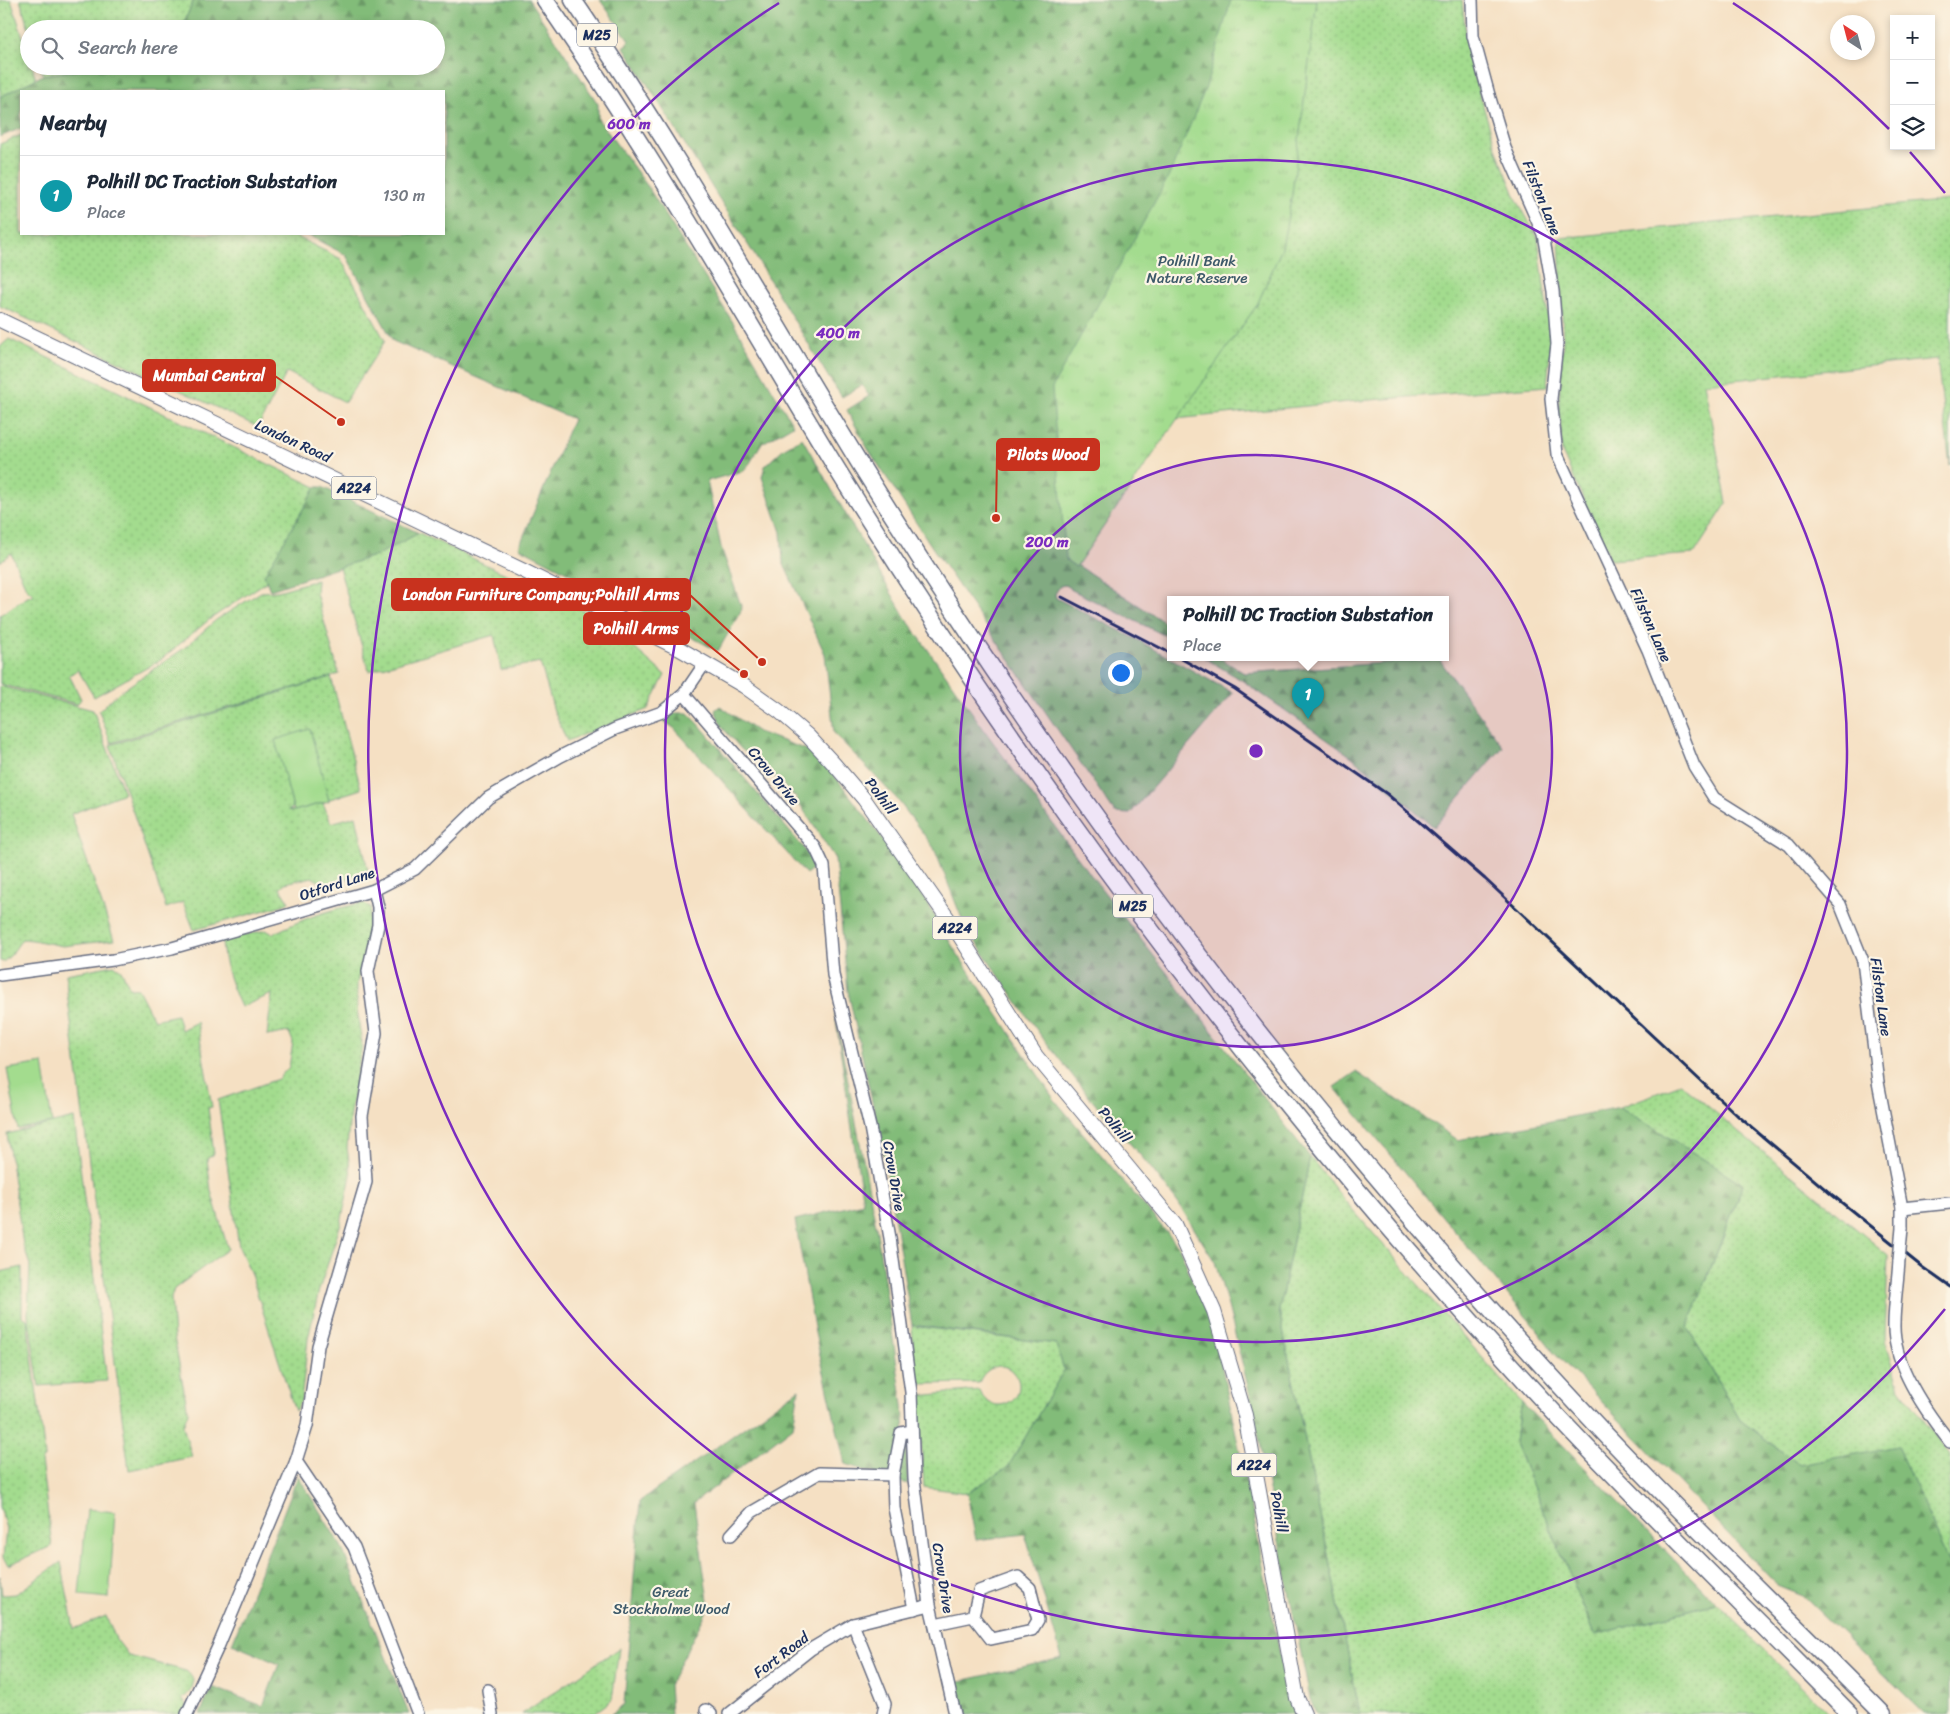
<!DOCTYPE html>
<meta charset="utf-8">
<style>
:root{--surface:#fff;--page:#f2f2f3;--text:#1f2937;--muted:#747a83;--line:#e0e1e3;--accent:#7c3aed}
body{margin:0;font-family:Sriracha,sans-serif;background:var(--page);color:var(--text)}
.controls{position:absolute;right:15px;top:15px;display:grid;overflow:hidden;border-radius:0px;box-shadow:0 2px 8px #0003}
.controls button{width:45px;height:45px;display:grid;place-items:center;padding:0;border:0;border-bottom:1px solid var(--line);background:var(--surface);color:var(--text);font:25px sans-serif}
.compass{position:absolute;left:1830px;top:15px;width:45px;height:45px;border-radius:50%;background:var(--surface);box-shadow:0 2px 8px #0003;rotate:324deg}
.you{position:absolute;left:1120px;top:672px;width:18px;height:18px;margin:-12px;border:4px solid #fff;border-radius:50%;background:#1a73e8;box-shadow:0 0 0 8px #1a73e833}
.badge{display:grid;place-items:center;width:32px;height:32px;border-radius:50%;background:var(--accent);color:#fff;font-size:16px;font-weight:700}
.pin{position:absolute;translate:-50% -41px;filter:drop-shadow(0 1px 2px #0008)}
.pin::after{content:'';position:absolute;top:26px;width:18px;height:15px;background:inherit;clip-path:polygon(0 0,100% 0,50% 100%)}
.popup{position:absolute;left:1167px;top:596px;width:282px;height:65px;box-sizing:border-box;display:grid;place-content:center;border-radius:0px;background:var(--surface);filter:drop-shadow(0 1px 4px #0005);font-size:16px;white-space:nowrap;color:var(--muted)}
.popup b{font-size:19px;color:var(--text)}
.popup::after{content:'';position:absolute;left:50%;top:100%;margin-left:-10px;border:10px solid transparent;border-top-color:var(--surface)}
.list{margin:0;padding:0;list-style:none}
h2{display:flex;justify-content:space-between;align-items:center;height:65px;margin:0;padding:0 20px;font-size:21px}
h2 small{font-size:16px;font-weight:400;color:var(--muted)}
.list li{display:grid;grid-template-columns:32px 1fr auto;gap:15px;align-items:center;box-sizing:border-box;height:80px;padding:0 20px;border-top:1px solid var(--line)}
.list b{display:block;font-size:19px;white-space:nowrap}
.list p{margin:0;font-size:16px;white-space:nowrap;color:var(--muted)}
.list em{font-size:16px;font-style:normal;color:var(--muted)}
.icon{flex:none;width:28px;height:28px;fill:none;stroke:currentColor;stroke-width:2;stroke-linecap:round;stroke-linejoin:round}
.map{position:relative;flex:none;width:1950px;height:1714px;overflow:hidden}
.search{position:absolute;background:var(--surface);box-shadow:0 2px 8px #0003;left:20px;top:20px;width:425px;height:55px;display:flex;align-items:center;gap:12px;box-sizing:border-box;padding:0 18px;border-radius:28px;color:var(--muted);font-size:19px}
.panel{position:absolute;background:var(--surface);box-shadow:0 2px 8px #0003;left:20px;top:90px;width:425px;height:145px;border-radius:0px}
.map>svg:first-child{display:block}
</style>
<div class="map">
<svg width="1950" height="1714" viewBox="0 0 1950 1714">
<defs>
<pattern id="grass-dots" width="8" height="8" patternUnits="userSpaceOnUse" patternTransform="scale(1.25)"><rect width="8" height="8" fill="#a3dc8e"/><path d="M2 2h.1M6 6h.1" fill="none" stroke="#8cbd7d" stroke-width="1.8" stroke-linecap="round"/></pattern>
<pattern id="forest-firs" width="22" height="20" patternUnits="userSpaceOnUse" patternTransform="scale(1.25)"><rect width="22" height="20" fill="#82bc79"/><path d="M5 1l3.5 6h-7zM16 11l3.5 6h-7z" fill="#6a9966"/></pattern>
<pattern id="park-tufts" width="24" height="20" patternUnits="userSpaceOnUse" patternTransform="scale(1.25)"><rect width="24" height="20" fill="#a3dc8e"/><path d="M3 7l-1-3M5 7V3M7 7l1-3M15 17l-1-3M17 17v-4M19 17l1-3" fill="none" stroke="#8cbd7d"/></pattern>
</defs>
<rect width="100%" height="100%" fill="#fcf5e5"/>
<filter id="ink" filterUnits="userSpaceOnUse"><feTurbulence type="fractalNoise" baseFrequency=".02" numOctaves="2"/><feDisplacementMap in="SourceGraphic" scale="10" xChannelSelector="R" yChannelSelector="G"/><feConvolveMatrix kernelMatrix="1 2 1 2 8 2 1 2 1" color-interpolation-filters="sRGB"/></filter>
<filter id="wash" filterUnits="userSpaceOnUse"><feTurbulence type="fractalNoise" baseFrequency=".0096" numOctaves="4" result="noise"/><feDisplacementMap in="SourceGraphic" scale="20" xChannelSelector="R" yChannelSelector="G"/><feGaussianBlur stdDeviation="1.12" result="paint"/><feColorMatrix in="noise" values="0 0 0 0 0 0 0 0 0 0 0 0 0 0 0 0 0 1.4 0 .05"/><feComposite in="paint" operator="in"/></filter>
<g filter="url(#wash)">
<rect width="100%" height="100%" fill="#f5e0c3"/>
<!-- grass -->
<g fill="url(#grass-dots)" stroke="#5f8676">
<polygon points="0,0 11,0 29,56 29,66 32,66 36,79 0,97"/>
<polygon points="20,0 194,0 181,29 29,29"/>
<polygon points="1251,0 1462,0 1467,44 1473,73 1497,151 1517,200 1538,238 1551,341 1547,386 1358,401 1175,419"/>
<polygon points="40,66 109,66 43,75"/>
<polygon points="21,135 21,234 291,234 341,259 385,341 345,402 287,372 258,427 0,306 0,144"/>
<polygon points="1950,200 1950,465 1937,359 1704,383 1727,503 1694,554 1611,560 1562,452 1559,402 1563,338 1559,238"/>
<polygon points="9,339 316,487 265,575 266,582 210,619 159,661 94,697 78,670 69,675 81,699 77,704 0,684 0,615 29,596 35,596 26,588 11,553 0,562 0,347"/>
<polygon points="419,533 601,619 665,675 648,709 567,741 554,711 540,662 501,670 494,635 369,671 339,567 377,555"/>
<polygon points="317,580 316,593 339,674 111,743 99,711 117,694 183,649 216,620 261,592 278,591"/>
<polygon points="331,677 361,789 327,800 276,740 293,808 288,810 294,811 323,803 331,823 356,816 368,871 326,886 312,877 285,883 280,888 289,902 283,905 194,930 183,902 166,908 110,745"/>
<polygon points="0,686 93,710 124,793 71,814 114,940 63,946 33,940 22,939 11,955 3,962 0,961"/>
<path d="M363 903 371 907 366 946 357 983V1008L362 1046 350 1113 347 1148 351 1175 341 1223 319 1290 308 1339 301 1401 295 1411 251 1274 239 1247 218 1100 278 1079 289 1067 293 1042 289 1032 267 1036 272 994 241 1007C231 985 223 964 222 940L266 930 273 934C301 919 331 909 363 903Z"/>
<polygon points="114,965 121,970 130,988 138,989 154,1020 177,1015 181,1030 197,1022 212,1107 208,1108 214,1154 207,1159 211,1191 228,1249 174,1289 171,1298 174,1337 188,1412 183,1426 192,1457 129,1470 67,992 66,974"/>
<polygon points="1681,1084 1888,1255 1885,1339 1900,1388 1950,1456 1950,1563 1897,1447 1800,1465 1740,1420 1688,1328 1743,1184 1620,1107"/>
<polygon points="74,1118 107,1381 39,1386 28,1315 30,1265 23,1245 7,1134"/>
<polygon points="1310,1157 1345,1201 1522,1403 1514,1441 1595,1635 1716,1603 1829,1714 1360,1714 1279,1310"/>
<polygon points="22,1267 22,1316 27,1319 45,1456 41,1461 52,1546 8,1565 3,1558 6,1529 0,1506 0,1272"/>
<path d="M912 1326 1056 1344 1064 1370 1008 1468 967 1493 924 1487 918 1396 979 1390C991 1419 1028 1401 1017 1377 1008 1358 984 1366 979 1383L920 1384 915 1377Z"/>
<path d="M61 1562 74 1629 106 1616 116 1639 129 1656 186 1671C199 1681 192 1691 182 1699L187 1705 183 1714H0V1576L2 1595 16 1594Z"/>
<polygon points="619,1648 612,1700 593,1714 522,1714"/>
</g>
<!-- forest -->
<g fill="url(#forest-firs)" stroke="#4e766c">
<polygon points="194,0 529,0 598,104 598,119 646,184 734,324 793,425 761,444 750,463 743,471 707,481 721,547 742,609 718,651 519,547 573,419 393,341 346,255 306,234 444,234 444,91 21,91 21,128 0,137 0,97 43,75 109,66 436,66 436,29 181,29"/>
<polygon points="600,0 1251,0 1068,559 1170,626 1170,638 1072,590 1065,585 1060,586 1055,594 1056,598 1136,639 1233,693 1130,814 1115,813 936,553 868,449 847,410 869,396 862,385 842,397 829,378 752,251 624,47 629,40"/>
<polygon points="802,438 905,617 990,738 1080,861 1310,1157 1279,1310 1360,1714 1316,1714 1310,1699 1253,1407 1228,1306 1215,1262 1178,1203 1147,1163 1090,1098 1039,1033 990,963 964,924 934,848 897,799 834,733 825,654 783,562 781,532 762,477 765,466 783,449"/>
<polygon points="316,487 322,487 419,533 377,555 270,590 264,575"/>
<polygon points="1205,658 1220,658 1244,673 1439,659 1503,747 1434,827 1352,757 1243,681"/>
<polygon points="720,706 758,732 810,751 831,771 882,838 929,906 953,947 1054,1099 1179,1247 1215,1335 1253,1514 1288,1697 1294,1714 967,1714 956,1682 1062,1658 1025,1534 976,1540 967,1493 1008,1467 1064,1370 1056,1344 912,1325 885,1161 848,991 835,859 796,798 756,758 742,750 722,727 715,710"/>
<polygon points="676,713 688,713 698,723 801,845 816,866 806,874 674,728 664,721 667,717"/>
<polygon points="835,1014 876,1226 903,1405 908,1484 845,1464 815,1333 795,1220 863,1203"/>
<polygon points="1356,1072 1458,1140 1620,1107 1743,1184 1688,1328 1740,1420 1800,1465 1897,1446 1950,1563 1950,1714 1925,1714 1802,1595 1777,1585 1554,1352 1534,1326 1334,1087"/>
<polygon points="799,1389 793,1427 694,1503 709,1607 669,1685 671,1714 612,1714 624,1704 640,1501"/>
<polygon points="1522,1403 1716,1603 1595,1635 1514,1441"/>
<polygon points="298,1476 341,1546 409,1714 200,1714 212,1687 263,1706 279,1664 232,1644"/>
</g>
<!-- park -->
<polygon fill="url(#park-tufts)" stroke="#5f8676" points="1231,0 1317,0 1292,194 1282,248 1257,305 1176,421 1076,567 1066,560 1052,388 1169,176 1206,87"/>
<!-- pitch -->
<g fill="#a3dc8e" stroke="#5f8676">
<polygon points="310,729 329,801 294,811 275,740"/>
<polygon points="43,1063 52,1123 18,1129 7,1069"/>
<polygon points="87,1509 115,1512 109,1598 79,1595"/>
</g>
</g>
<g filter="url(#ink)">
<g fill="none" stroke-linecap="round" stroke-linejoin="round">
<!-- minor casing -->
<g stroke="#676d81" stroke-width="14">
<g id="minor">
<polyline points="1472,0 1473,36 1489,95 1505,148 1543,234 1553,291 1557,344 1551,399 1557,454 1648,650 1694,766 1714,798 1789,845 1840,904 1863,961 1878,1082 1902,1208 1902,1228"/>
<polyline points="684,694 815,847 824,866 833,975 870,1127 890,1238 911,1392 914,1479 930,1605 955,1714"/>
<polyline points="0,975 113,960 172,948 374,890 415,869 488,798 561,756 615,729 662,712 684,694 705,663"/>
<polyline points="1902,1208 1950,1203"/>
<path d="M1899 1260C1898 1281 1894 1304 1894 1325 1893 1365 1926 1412 1950 1442"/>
<polyline points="912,1431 901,1433 893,1475 894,1508 914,1609"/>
<polyline points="296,1461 354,1547 418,1714"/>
<polyline points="731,1535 752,1512 819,1473 893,1475"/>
<polygon points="1018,1577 1030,1588 1038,1620 1032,1630 991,1639 973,1616 979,1591"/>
<polyline points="853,1624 885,1704 883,1714"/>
<polyline points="935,1624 973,1616"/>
<polyline points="488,1690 492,1714"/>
<polyline points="706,1710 711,1714"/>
<polyline points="187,1714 218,1647 296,1461 307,1426 318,1346 366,1182 362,1116 376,1033 368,971 378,925 378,907 374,890"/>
<polyline points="729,1714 811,1649 853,1624 930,1605"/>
</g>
</g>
<!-- major casing -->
<g stroke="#676d81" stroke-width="16">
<polyline id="major" points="0,320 526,572 680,649 744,686 779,711 808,736 834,764 864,799 956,930 1036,1056 1175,1224 1214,1311 1245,1415 1297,1698 1304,1714"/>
</g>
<!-- highway casing -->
<g stroke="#676d81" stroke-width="19">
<g id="highway">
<path d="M545 0C649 148 738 306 832 461 906 581 984 699 1066 814 1217 1026 1383 1229 1561 1420 1655 1520 1754 1616 1850 1714"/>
<path d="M573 0C678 153 768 314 865 472 930 576 998 679 1070 780 1229 1005 1404 1219 1592 1420 1686 1521 1787 1616 1883 1714"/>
</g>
</g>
<!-- minor -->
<use href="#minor" stroke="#fff" stroke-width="11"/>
<!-- major -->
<use href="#major" stroke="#fff" stroke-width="14"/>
<!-- highway -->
<use href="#highway" stroke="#fff" stroke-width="16"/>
<!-- rail -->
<g stroke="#1b2f5e" stroke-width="3">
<polyline points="1062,597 1170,653"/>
<polyline points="1180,658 1235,689 1387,794 1485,879 1737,1115 1831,1194 1922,1267 1950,1287"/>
</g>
<!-- minor-bridge casing -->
<g stroke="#676d81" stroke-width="14" stroke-linecap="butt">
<polyline id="minor-bridge" points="1899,1260 1902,1228"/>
</g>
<!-- minor-bridge -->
<use href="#minor-bridge" stroke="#fff" stroke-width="11"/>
</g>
</g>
<!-- distance rings -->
<circle cx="1256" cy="751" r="296" fill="#7b2cbf" fill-opacity=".12"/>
<g fill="none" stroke="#7b2cbf" stroke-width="2.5">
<circle cx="1256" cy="751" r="296"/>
<circle cx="1256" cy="751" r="591"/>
<path d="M1945 1309A887 887 0 1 1 779 3M1733 3A887 887 0 0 1 1889 129M1910 152A887 887 0 0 1 1945 193"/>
</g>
<g text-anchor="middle" stroke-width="4.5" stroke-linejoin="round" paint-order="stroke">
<!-- shield labels -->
<g fill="#fcf5e5" stroke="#5e6a86" stroke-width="1">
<rect x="577" y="23.5" width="40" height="23" rx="4"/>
<rect x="331.5" y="476.5" width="45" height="23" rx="4"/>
<rect x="1113" y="894.5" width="40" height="23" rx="4"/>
<rect x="932.5" y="916.5" width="45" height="23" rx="4"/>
<rect x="1231.5" y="1453.5" width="45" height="23" rx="4"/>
</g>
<g font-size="14" font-weight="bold" fill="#1b2f5e">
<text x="597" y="40">M25</text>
<text x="354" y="493">A224</text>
<text x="1133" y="911">M25</text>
<text x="955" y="933">A224</text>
<text x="1254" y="1470">A224</text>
</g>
<!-- street labels -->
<g font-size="15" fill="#1b2f5e" stroke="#fcf5e5">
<text transform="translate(1542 198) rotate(68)" y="5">Filston Lane</text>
<text transform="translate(293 441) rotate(25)" y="5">London Road</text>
<text transform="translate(1651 625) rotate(66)" y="5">Filston Lane</text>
<text transform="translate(774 776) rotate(50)" y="5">Crow Drive</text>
<text transform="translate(881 796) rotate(53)" y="5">Polhill</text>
<text transform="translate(337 884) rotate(-18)" y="5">Otford Lane</text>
<text transform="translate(1881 997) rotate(82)" y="5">Filston Lane</text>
<text transform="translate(1115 1125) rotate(50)" y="5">Polhill</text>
<text transform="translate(894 1176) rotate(80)" y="5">Crow Drive</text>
<text transform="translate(1279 1512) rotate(80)" y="5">Polhill</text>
<text transform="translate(943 1578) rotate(81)" y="5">Crow Drive</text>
<text transform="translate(781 1655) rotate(-37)" y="5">Fort Road</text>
</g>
<!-- park labels -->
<g font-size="15" fill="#3d5a6a" stroke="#fcf5e5">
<text x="1197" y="266">Polhill Bank<tspan x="1197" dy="17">Nature Reserve</tspan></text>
<text x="671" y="1597">Great<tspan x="671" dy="17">Stockholme Wood</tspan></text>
</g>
</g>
<circle cx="1256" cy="751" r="8" fill="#7b2cbf" stroke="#fcf5e5" stroke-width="2.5"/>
<g font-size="15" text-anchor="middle" font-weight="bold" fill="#7b2cbf" stroke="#fcf5e5" stroke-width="4.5" stroke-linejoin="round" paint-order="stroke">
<text x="629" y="129">600 m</text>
<text x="838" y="338">400 m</text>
<text x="1047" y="547">200 m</text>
</g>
<!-- callouts -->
<path fill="none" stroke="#c8321e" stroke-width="2" d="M341 422L275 376M996 518L997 455M762 662L690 595M744 674L689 629"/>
<g fill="#c8321e" stroke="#fcf5e5" stroke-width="2">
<circle cx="341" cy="422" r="5"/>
<circle cx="996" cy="518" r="5"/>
<circle cx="762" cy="662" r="5"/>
<circle cx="744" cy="674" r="5"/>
</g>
<g fill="#c8321e" stroke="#c8321e" stroke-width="2">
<rect x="143" y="360" width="132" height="31" rx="5"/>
<rect x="997" y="439" width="102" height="31" rx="5"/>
<rect x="392" y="579" width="298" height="31" rx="5"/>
<rect x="584" y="613" width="105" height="31" rx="5"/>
</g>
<g font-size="16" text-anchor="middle" font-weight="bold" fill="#fff">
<text x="209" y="381">Mumbai Central</text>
<text x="1048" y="460">Pilots Wood</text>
<text x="541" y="600">London Furniture Company;Polhill Arms</text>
<text x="636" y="634">Polhill Arms</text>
</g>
</svg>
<div class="controls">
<button>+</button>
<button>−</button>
<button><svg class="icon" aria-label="layers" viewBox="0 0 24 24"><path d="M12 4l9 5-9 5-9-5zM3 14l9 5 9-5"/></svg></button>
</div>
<svg class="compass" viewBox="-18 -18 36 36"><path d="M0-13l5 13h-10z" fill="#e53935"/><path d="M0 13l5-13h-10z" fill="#747a83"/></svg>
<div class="you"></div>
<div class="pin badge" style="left:1308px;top:719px;background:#0f9aa8">1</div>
<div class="popup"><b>Polhill DC Traction Substation</b>Place</div>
<div class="search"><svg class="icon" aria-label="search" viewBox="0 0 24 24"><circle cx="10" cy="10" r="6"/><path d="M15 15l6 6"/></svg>Search here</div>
<section class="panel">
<h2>Nearby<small></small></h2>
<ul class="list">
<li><span class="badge" style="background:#0f9aa8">1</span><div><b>Polhill DC Traction Substation</b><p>Place</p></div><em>130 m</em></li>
</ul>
</section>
</div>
